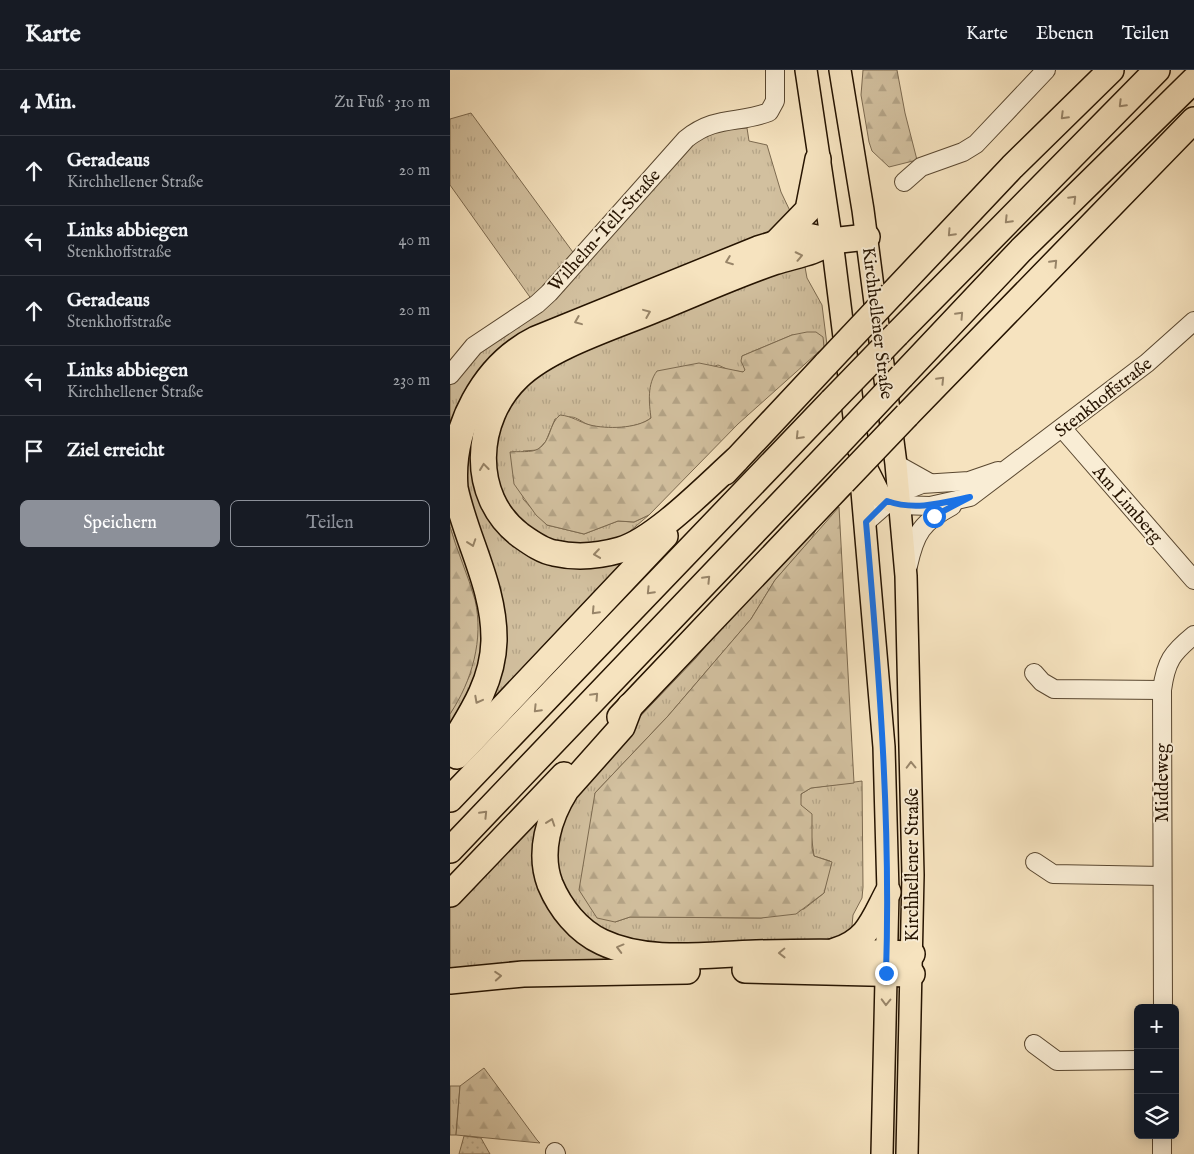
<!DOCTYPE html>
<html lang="de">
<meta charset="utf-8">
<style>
:root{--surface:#171b24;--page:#242831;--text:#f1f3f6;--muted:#9ea1a6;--line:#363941;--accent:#8c9099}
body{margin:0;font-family:"IM FELL English",serif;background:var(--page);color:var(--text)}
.controls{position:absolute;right:15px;bottom:15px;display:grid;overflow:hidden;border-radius:8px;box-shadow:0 2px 12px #0003}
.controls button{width:45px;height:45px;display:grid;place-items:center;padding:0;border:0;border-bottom:1px solid var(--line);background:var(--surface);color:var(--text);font:25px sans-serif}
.stop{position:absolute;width:15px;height:15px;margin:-11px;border:4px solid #1a73e8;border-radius:50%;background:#fff}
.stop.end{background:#1a73e8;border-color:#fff;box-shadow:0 1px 5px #0008}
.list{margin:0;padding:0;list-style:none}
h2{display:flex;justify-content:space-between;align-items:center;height:65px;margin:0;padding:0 20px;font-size:21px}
h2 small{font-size:16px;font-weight:400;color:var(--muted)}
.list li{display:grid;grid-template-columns:32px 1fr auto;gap:15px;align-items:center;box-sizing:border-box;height:70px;padding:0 20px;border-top:1px solid var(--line)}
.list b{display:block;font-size:19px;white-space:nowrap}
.list p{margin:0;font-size:16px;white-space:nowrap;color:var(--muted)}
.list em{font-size:16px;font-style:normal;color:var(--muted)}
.actions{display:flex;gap:10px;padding:15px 20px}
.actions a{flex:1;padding:11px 0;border:1px solid var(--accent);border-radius:8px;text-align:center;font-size:18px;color:var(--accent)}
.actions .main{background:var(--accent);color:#fff}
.icon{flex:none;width:28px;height:28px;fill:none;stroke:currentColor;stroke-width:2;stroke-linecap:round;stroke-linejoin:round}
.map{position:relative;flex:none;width:744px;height:1084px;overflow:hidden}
header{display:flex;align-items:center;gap:30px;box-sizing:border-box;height:70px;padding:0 25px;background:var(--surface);border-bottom:1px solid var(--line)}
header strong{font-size:24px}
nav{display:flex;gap:28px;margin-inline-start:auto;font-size:18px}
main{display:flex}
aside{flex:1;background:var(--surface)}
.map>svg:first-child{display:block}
</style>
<header>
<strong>Karte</strong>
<nav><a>Karte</a><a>Ebenen</a><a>Teilen</a></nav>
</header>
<main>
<aside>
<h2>4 Min.<small>Zu Fuß · 310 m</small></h2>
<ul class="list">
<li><svg class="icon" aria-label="ahead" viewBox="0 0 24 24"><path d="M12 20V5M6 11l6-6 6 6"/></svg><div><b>Geradeaus</b><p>Kirchhellener Straße</p></div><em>20 m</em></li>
<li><svg class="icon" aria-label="left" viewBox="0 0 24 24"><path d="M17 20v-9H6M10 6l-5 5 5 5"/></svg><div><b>Links abbiegen</b><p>Stenkhoffstraße</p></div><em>40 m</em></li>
<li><svg class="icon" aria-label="ahead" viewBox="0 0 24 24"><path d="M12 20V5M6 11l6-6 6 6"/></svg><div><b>Geradeaus</b><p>Stenkhoffstraße</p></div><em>20 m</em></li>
<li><svg class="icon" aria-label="left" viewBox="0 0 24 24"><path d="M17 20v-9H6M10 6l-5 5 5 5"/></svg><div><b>Links abbiegen</b><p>Kirchhellener Straße</p></div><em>230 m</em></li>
<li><svg class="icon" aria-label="arrive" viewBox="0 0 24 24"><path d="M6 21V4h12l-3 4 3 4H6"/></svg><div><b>Ziel erreicht</b></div></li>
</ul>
<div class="actions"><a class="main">Speichern</a><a>Teilen</a></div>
</aside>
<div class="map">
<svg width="744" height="1084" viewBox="0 0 744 1084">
<defs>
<pattern id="grass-tufts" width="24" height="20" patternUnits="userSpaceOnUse" patternTransform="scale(1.25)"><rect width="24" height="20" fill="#d2c09f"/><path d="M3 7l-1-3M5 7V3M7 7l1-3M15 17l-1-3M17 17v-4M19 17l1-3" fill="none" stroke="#b4a487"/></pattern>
<pattern id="forest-firs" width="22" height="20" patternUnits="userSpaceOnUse" patternTransform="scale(1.25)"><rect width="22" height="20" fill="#d2c09f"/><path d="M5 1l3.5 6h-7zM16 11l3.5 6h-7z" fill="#b4a487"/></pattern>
<pattern id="park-dots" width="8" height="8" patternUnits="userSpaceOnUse" patternTransform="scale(1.25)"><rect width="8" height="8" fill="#d2c09f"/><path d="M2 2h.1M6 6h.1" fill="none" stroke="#b4a487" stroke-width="1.8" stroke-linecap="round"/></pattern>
</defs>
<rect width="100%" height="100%" fill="#f6e3bf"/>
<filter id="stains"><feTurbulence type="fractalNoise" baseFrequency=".004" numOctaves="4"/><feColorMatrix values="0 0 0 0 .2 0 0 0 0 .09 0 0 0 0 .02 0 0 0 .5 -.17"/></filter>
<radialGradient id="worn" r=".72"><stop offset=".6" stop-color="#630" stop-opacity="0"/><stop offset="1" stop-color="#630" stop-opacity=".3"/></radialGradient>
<!-- grass -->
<g fill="url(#grass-tufts)" stroke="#7c6a50">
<polygon points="21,43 125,185 82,230 0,115 0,49"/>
<polygon points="297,58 299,71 317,75 331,122 341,143 317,167 174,227 0,370 0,313 5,307 212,102 258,60"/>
<path d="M343 196 355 197 357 208 372 235 377 275 374 277 372 267 342 265 292 286 295 300 293 302 279 300 268 295 200 320 201 348C187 359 156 360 139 355 133 353 127 347 121 347 116 346 110 348 105 349L96 371 88 380 73 381V429L97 455 134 464 168 451 184 452 199 445 179 462 182 465 170 470 120 475 96 468 76 456 51 426 41 371 70 315 117 286Z"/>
<polygon points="31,351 60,462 180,486 34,639 44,604 15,435 11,385"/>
<polygon points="0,423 30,515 33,594 0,661 0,644 21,603 4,470 0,457"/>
<polygon points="370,450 362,468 325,510 301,549 218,646 145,723 165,852 180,847 193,847 311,848 354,839 374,823 380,791 364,786 358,741 350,735 351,724 361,718 412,711 413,817 412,828 403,845 401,866 394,869 213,878 166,872 117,833 102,774 138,701 246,588 309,512"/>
<polygon points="98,731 90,761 136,871 342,892 0,903 0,838 34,804"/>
<polygon points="0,1016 10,1016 6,1065 0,1065"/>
</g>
<!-- forest -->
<g fill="url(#forest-firs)" stroke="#7c6a50">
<polygon points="413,0 447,0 455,43 467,90 439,97 422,81 419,72 411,25"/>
<path d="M357 262H366L373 267 374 277 288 354 199 445 184 452 168 451 134 464 97 455 86 445 64 414 60 382C67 381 82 383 88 379 101 372 99 353 110 345 122 346 129 352 140 355 156 359 187 359 201 348 199 333 197 314 207 301L249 293 293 302 295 300 291 291 292 286 342 265Z"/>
<polygon points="389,437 404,713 361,718 351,724 351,735 362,744 362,778 364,786 382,792 374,823 346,844 311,848 180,847 165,852 147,848 129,820 145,723 218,646 301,549 325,510"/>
<path d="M0 457C7 481 18 505 25 530 34 569 22 611 0 644Z"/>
<polygon points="34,998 87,1070 90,1073 6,1065 10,1016"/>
</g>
<!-- park -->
<polygon fill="url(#park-dots)" stroke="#7c6a50" points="14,1066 31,1068 40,1084 9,1084"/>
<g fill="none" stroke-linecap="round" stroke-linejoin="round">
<!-- minor casing -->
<g stroke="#594730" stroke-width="20">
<g id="minor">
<polyline points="454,112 471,97 513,82 526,74 596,0"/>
<path d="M0 305 24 276 87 234 99 223 236 69C266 45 288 54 319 42L325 31V0"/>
<polyline points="612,358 744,510"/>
<polyline points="446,394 480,413"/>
<polyline points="449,435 480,436 520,427 697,293 744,251"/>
<polyline points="416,452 449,423 472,414 519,411 548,401"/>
<path d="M458 496C465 463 472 452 502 436"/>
<polyline points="584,603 592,612 604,619 712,620"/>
<polyline points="585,792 603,804 712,806"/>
<path d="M713 938 712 620C716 591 722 583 744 565"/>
<polyline points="584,974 607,991 688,990"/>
<polyline points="105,1082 106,1084"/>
<polyline points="712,1084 712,1065"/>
</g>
</g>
<!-- major casing -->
<g stroke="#251300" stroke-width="24">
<g id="major">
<polyline points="356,0 384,187 408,379"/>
<polyline points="390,0 413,140 446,394 456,506 463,805 457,1084"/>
<polyline points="416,397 431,427 449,435"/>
<polyline points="410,398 434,677 438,822 432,1084"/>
</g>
</g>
<!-- highway casing -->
<g stroke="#251300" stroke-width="28">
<g id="highway">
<polyline points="327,172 358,140 368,89"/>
<polyline points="442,224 562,97 661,0"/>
<polyline points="447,264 707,0"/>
<polyline points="452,306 571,180 744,10"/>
<polyline points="457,345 744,50"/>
<path d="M286 390C257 416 205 470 170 480 149 486 126 488 104 483 92 481 80 472 70 465 19 426 24 349 68 307 99 277 163 257 204 240 244 224 283 206 324 192 345 185 363 184 381 171"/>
<polyline points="275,402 377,293"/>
<path d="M180 636 172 657 116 720C99 747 88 782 100 814 110 838 128 861 152 872 198 894 258 884 306 883 358 882 410 882 462 884"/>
<polyline points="170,647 393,412"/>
<path d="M0 678C21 644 43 612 44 571 45 517 16 470 5 418 0 358 34 295 86 269L308 179 347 167 357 166 381 171 417 167"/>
<polyline points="7,686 215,466"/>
<polyline points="0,729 382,331"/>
<polyline points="0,780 388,374"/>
<polyline points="0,824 114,705"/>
<path d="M385 881C418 871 423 850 438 822"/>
<polyline points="295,900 462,904"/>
<polyline points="0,911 73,904 237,901"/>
</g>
</g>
<!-- minor -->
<use href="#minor" stroke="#f9edd5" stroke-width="18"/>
<!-- major -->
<use href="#major" stroke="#f6e3bf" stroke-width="21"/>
<!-- highway -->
<use href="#highway" stroke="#f6e3bf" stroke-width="25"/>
<!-- highway-bridge casing -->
<g stroke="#251300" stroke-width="28" stroke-linecap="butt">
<g id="highway-bridge">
<polyline points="377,293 442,224"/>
<polyline points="382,331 447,264"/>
<polyline points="388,374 452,306"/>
<polyline points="393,412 457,345"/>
</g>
</g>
<!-- highway-bridge -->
<use href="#highway-bridge" stroke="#f6e3bf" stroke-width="25"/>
</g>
<!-- one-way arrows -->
<defs><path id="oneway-chevron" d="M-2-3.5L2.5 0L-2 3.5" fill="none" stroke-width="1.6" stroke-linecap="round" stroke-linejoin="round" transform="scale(1.25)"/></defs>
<g stroke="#988569">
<use href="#oneway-chevron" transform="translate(672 34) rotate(135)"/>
<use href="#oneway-chevron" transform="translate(614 46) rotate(135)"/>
<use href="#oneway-chevron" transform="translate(623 129) rotate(-45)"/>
<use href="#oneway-chevron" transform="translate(558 150) rotate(134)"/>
<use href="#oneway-chevron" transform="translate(501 163) rotate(133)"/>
<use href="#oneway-chevron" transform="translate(349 186) rotate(-12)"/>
<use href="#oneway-chevron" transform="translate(279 191) rotate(159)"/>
<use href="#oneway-chevron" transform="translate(604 193) rotate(-46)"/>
<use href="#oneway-chevron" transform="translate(197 243) rotate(-22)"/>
<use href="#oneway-chevron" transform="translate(510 245) rotate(-47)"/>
<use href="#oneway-chevron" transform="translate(128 251) rotate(158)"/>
<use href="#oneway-chevron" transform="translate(491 310) rotate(-46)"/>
<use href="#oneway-chevron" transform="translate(349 366) rotate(134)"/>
<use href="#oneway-chevron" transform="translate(34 397) rotate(-97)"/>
<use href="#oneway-chevron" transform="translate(22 473) rotate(71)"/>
<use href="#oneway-chevron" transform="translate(147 484) rotate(172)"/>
<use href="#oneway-chevron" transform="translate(257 509) rotate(-46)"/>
<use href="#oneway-chevron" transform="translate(200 521) rotate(134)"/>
<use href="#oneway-chevron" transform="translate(145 541) rotate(133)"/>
<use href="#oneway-chevron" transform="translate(145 626) rotate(-47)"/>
<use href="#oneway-chevron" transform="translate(28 630) rotate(118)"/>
<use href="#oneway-chevron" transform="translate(87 639) rotate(134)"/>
<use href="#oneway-chevron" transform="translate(461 695) rotate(-91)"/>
<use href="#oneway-chevron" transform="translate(34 744) rotate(-46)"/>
<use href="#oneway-chevron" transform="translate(101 752) rotate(-71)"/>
<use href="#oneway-chevron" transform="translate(170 878) rotate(-165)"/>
<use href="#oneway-chevron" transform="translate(332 883) rotate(179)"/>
<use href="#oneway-chevron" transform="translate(48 906) rotate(-4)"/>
<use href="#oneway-chevron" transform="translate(436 932) rotate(91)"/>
</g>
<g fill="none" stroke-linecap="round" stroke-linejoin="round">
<!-- route -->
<path stroke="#1a73e8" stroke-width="6" d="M436 903C441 752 429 602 416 452L437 431C465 441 492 433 520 427L484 446"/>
</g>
<g text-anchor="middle" stroke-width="4" stroke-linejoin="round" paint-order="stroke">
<!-- street labels -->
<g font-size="18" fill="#251300" stroke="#f9edd5">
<text transform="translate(154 160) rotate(-48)" y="6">Wilhelm-Tell-Straße</text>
<text transform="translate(428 253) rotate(83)" y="6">Kirchhellener Straße</text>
<text transform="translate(653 327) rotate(-38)" y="6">Stenkhoffstraße</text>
<text transform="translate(678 434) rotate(49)" y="6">Am Limberg</text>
<text transform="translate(712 713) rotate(-90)" y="6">Middeweg</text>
<text transform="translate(462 795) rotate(-90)" y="6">Kirchhellener Straße</text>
</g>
</g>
<rect width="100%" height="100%" filter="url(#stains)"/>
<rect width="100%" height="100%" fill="url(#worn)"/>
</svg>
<div class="controls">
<button>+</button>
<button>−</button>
<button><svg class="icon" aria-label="layers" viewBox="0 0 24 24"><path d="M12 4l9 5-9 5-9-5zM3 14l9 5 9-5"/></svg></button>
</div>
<div class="stop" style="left:484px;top:446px"></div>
<div class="stop end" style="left:436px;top:903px"></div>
</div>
</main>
